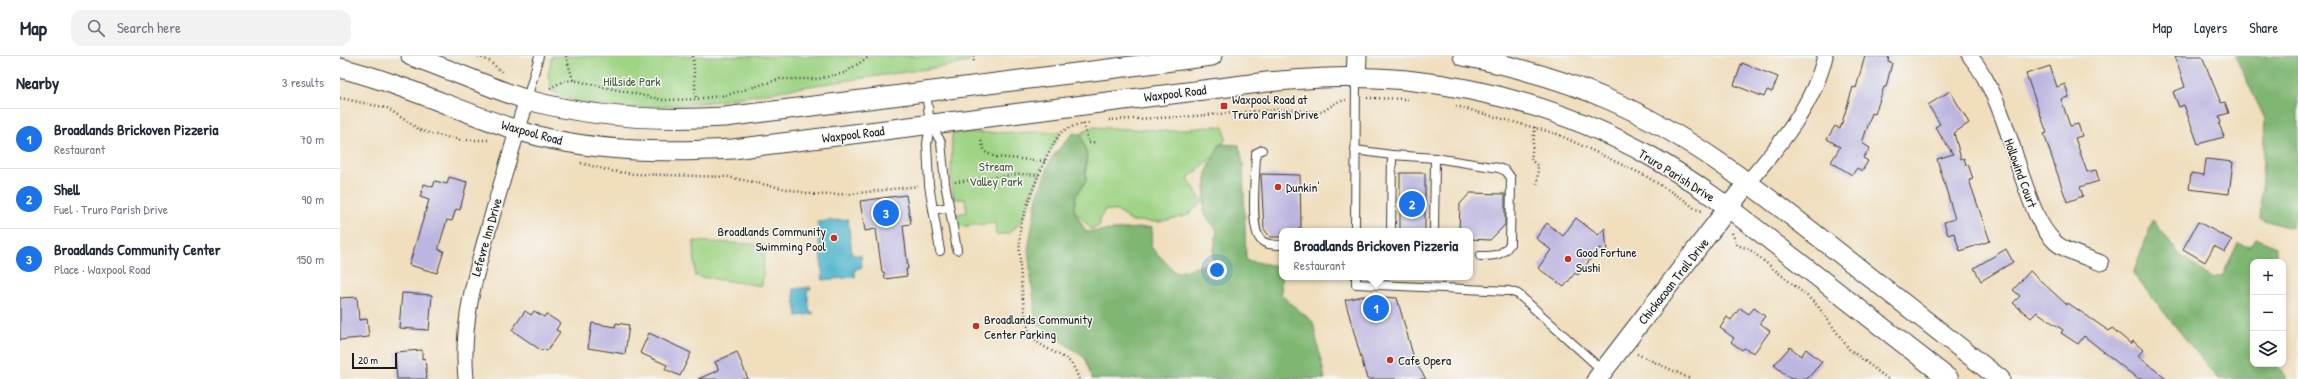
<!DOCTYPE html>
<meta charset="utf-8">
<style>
:root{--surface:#fff;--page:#f2f2f3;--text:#1f2937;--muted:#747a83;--line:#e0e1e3;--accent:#1a73e8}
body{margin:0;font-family:"Patrick Hand",sans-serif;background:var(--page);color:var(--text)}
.controls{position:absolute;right:12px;bottom:12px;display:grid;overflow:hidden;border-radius:8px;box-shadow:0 2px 6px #0003}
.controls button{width:36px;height:36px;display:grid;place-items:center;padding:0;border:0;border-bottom:1px solid var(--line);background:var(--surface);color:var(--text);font:20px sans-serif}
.scale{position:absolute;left:12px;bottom:10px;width:45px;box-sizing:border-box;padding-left:4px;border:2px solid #1c1c1c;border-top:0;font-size:11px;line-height:14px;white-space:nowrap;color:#1c1c1c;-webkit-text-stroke:3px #f6f6f2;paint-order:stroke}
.you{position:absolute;left:877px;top:214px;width:14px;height:14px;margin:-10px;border:3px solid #fff;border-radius:50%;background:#1a73e8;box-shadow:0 0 0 6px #1a73e833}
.badge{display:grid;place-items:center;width:26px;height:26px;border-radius:50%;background:var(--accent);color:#fff;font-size:13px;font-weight:700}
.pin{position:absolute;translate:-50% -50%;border:2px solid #fff;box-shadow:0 1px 4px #0006}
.popup{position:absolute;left:939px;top:172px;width:194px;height:52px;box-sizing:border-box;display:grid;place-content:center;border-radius:8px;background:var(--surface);filter:drop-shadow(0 1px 3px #0005);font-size:13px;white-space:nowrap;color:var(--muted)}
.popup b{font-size:15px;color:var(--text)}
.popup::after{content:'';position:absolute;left:50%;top:100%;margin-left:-8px;border:8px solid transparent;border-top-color:var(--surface)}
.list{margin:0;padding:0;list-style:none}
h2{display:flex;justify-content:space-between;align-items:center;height:52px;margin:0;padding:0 16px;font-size:17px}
h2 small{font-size:13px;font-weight:400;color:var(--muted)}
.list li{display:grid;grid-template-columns:26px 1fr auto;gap:12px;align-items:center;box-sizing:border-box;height:60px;padding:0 16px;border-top:1px solid var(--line)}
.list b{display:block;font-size:15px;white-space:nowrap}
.list p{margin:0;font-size:13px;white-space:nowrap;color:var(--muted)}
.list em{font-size:13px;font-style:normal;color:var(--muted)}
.icon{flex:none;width:22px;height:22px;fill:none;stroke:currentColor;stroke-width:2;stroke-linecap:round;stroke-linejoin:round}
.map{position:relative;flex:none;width:1958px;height:323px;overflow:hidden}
header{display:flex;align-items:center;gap:24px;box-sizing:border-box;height:56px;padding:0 20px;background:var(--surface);border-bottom:1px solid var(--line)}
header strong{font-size:19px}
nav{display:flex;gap:22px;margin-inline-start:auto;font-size:14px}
.search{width:280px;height:36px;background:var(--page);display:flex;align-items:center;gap:10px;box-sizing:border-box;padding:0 14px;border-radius:12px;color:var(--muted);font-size:15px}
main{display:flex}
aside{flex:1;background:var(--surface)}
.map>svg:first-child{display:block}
</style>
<header>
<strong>Map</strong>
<div class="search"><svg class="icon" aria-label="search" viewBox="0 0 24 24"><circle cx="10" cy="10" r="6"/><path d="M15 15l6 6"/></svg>Search here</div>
<nav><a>Map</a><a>Layers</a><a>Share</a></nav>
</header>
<main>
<aside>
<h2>Nearby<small>3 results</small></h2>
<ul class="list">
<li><span class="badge">1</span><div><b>Broadlands Brickoven Pizzeria</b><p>Restaurant</p></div><em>70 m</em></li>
<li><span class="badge">2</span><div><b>Shell</b><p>Fuel · Truro Parish Drive</p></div><em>90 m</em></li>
<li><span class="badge">3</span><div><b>Broadlands Community Center</b><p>Place · Waxpool Road</p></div><em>150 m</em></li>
</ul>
</aside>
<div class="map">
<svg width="1958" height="323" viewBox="0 0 1958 323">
<rect width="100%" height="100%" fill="#f6f6f2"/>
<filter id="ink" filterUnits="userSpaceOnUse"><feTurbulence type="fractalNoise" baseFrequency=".025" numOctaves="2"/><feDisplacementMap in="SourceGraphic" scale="8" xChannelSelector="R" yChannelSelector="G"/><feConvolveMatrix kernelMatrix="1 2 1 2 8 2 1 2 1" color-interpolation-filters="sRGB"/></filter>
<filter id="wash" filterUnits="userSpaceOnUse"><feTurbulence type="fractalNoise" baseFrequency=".012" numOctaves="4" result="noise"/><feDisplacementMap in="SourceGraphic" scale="16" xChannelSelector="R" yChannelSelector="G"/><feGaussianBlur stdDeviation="0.9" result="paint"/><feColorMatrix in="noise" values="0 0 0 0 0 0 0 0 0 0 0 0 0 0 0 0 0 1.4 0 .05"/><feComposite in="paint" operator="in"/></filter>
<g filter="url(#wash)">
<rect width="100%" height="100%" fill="#f0debd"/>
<!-- green -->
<g fill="#9fd485" stroke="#5e7850">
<path d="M212 0H628L629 6C578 15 527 21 476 29 409 39 270 71 212 35L208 19Z"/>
<polygon points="876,70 884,71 886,82 875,100 848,122 862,146 848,159 819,166 791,165 777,155 765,154 760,162 760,169 752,174 734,154 735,140 746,126 747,98 741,78 752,71 832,75"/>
<polygon points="721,76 705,105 681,167 667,178 656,178 655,167 616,171 614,159 627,156 625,143 614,143 611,124 612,77"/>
<polygon points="354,185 425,189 422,230 355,220"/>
</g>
<!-- forest -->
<g fill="#7fb672" stroke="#4e6947">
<polygon points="1895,0 1958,0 1958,151 1951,172 1920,163 1925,63"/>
<polygon points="733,77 741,78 746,96 746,124 736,139 734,154 746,176 812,171 811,191 836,217 872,206 877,174 863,156 867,115 880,88 899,89 903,107 906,204 942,211 941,239 973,266 985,323 752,323 745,302 696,267 688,194 697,141 711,102"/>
<polygon points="1813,164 1839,198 1871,222 1882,220 1898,187 1909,191 1916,182 1936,191 1936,206 1913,206 1913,308 1935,308 1946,320 1946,323 1878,323 1793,218"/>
</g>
<!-- water -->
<g fill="#4bb4ca" stroke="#346873">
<polygon points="508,163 512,199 521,199 522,212 515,213 515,221 483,224 477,166"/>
<polygon points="470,231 471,233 467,234 470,256 473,256 473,258 457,260 453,233"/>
</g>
<g id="blocks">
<!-- building -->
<g fill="#bcb5e0">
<polygon points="1525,0 1549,0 1548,5 1552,7 1546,31 1544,31 1535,58 1532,57 1522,87 1530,92 1523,102 1528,105 1522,115 1517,112 1512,119 1491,106 1500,91 1487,83 1495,70 1500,73 1513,31 1516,32"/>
<polygon points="1835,0 1862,0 1881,47 1885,46 1889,57 1879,60 1881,67 1879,68 1884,81 1858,88 1844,49 1839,51 1833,36 1845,31"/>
<polygon points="1402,7 1438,21 1432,36 1427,34 1424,41 1394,29"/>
<polygon points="1710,10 1717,31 1725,28 1729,41 1721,43 1730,70 1738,68 1742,80 1735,82 1747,116 1756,114 1759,125 1740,131 1743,140 1727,146 1704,78 1707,77 1686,18"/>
<polygon points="1610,35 1629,67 1614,77 1621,103 1624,102 1626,109 1628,108 1633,123 1629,124 1650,185 1620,195 1614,177 1608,179 1604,166 1615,163 1597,103 1613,98 1595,71 1600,68 1588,49"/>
<polygon points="1866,103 1893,106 1889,138 1849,133 1851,117 1864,119"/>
<rect x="1060" y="117" width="25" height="58"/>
<polygon points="921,118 960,119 961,172 959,172 959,175 942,175 942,181 930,181 924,173"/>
<polygon points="109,121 127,126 120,154 116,153 112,165 107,164 99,190 99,194 104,195 97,217 69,209 89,144 80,141 84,128 93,131 95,125 107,128"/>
<polygon points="1130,137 1165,138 1165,169 1150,184 1130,183 1130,175 1119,175 1120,148"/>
<polygon points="566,139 571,168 563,169 568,213 566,213 567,220 545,223 544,216 542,216 536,173 525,175 520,145"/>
<polygon points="1236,162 1258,179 1265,172 1267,197 1259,192 1238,219 1235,217 1224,231 1198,212 1211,194 1196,182 1207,167 1223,180"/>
<polygon points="1858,166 1892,184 1885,196 1874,190 1865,206 1843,193"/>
<polygon points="1666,193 1673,206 1641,225 1634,212"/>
<polygon points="1690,215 1727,249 1728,247 1769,275 1772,272 1791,288 1793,285 1803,294 1798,300 1826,323 1798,323 1744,280 1738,288 1721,277 1723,274 1697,256 1691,262 1673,247 1680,240 1673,234"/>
<polygon points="62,237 92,239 89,274 59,272"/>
<polygon points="1023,240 1057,242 1075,306 1086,323 1027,323 1005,244"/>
<polygon points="17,241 19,264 27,263 29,281 0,284 0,242"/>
<polygon points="1400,252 1409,258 1414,252 1425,260 1420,267 1430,275 1414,297 1404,292 1402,294 1391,286 1394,282 1380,272 1387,261 1391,264"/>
<polygon points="185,255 191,259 194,255 204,261 206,258 220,267 216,274 220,276 207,295 203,293 202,295 172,274"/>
<polygon points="252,267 275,271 276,267 289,269 285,298 248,292"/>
<polygon points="309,277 351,297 340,320 325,313 327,309 300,297"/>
<polygon points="1450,291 1461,300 1466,293 1482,306 1467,323 1451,323 1434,309"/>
<polygon points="82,294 82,303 85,302 87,323 57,323 55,296"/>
<polygon points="397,296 408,323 358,323 379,314 375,306"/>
</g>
</g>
</g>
<g filter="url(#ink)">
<use href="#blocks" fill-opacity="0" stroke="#3c3934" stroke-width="1"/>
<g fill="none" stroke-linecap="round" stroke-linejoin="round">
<!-- service casing -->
<g stroke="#3c3934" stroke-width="10">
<g id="service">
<polyline points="586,36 590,68 587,88 589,129 600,195"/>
<polyline points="187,43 199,0"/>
<polyline points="591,69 601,86 605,127 617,194"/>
<path d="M922 94 916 97C916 115 909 173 921 184 926 189 935 189 942 189"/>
<polyline points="1015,94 1052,99 1051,175"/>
<path d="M1052 99 1095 102 1159 112 1166 115 1171 122 1170 188C1162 200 1154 200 1140 200"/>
<polyline points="593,154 609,151"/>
<polyline points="1015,175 1016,21"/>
<polyline points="1094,175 1095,102"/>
<polyline points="1016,221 1016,228 1169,235 1178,238 1263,315"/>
</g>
</g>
<!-- minor casing -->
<g stroke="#3c3934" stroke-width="17">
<g id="minor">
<path d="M1630 0C1659 36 1669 83 1684 126 1691 146 1698 169 1714 185 1721 194 1749 202 1761 207"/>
<path d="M1408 126C1440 89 1474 48 1485 0"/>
<path d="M126 323C121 270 134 222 149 171 161 128 174 86 187 43"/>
</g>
</g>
<!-- tertiary casing -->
<g stroke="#3c3934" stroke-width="21">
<g id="tertiary">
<path d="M71 0C110 13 149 32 188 44 253 62 318 65 385 61L872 0"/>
<path d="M1123 0C1174 10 1225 24 1272 45 1351 80 1417 133 1484 185 1543 231 1601 277 1660 323"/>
<path d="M0 12C61 27 118 55 177 74 246 96 322 97 393 93L927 26C973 22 1019 19 1066 24 1151 33 1236 58 1312 101 1360 128 1403 163 1447 197 1501 239 1555 281 1609 323"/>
<polyline points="1016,21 1017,0"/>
<polyline points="1257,323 1408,126"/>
</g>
</g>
<!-- path -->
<g stroke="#3c3934" stroke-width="2.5" stroke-dasharray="1 3" stroke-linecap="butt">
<polyline points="138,0 149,5 162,16"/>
<polyline points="226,0 233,24"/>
<polyline points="353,0 356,43"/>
<polyline points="633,0 634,6"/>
<polyline points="210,32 224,25 233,24 323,44 356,43 387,39 440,23 478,23 504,17 530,0"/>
<polyline points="0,42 47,52 80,74 92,78 121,84 151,84"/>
<polyline points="1027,42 1068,43"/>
<polyline points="1116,50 1217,78 1304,119 1346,145 1355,153 1363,155"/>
<polyline points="769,64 841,61 944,53 982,56 997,46 1006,44"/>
<polyline points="743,68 749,87 755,86"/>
<polyline points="1195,71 1191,104 1198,110 1197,129"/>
<polyline points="641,85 645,96 655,101 705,105"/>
<polyline points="241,107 271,115 294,118 388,121 476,139 510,138 578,130"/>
<polyline points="615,126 680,118 699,119"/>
<polyline points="1392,177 1397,189 1409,193 1466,239 1477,249 1509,293 1548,323"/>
<polyline points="1297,298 1351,323"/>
<path d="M739 323C737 318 734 311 731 307 719 296 701 293 691 279 682 265 677 185 681 168 686 150 709 87 722 76 730 70 741 68 750 67"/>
</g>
<!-- service -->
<use href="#service" stroke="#fff" stroke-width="8"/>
<!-- minor -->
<use href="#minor" stroke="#fff" stroke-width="15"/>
<!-- tertiary -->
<use href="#tertiary" stroke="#fff" stroke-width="19"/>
</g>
</g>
<!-- markers -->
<g fill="#c8321e" stroke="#f6f6f2" stroke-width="1.5">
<rect x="880" y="46" width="8" height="8" rx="2"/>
<circle cx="938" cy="131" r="4"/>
<circle cx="494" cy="182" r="4"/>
<circle cx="1228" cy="203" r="4"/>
<circle cx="636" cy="270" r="4"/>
<circle cx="1050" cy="304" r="4"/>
</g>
<g text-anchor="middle" stroke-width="3" stroke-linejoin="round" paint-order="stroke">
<!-- park labels -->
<g font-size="13" fill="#4a5c41" stroke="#f6f6f2">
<text x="292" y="30">Hillside Park</text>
<text x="656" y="115">Stream<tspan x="656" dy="15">Valley Park</tspan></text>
</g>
<!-- street labels -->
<g font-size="13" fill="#1c1c1c" stroke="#f6f6f2">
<text transform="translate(835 37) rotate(-7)" y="5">Waxpool Road</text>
<text transform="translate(192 76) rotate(15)" y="5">Waxpool Road</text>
<text transform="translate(513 78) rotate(-7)" y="5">Waxpool Road</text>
<text transform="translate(1681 117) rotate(70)" y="5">Hollowind Court</text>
<text transform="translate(1337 119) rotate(32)" y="5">Truro Parish Drive</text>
<text transform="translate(146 181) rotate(-74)" y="5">Lefevre Inn Drive</text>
<text transform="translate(1333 225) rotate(-52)" y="5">Chickacoan Trail Drive</text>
</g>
<!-- poi labels -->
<g font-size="13" fill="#1c1c1c" stroke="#f6f6f2" text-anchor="start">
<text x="892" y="48">Waxpool Road at<tspan x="892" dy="15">Truro Parish Drive</tspan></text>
<text x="946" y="136">Dunkin'</text>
<text x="486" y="180" text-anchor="end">Broadlands Community<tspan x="486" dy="15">Swimming Pool</tspan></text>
<text x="1236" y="201">Good Fortune<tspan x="1236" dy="15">Sushi</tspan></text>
<text x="644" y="268">Broadlands Community<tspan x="644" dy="15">Center Parking</tspan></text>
<text x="1058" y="309">Cafe Opera</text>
</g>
</g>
</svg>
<div class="controls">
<button>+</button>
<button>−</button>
<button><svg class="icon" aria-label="layers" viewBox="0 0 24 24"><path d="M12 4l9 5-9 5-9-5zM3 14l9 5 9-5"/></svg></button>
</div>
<div class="scale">20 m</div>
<div class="you"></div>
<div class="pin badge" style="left:1036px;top:252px">1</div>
<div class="popup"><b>Broadlands Brickoven Pizzeria</b>Restaurant</div>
<div class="pin badge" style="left:1072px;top:148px">2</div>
<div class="pin badge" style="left:546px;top:157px">3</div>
</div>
</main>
